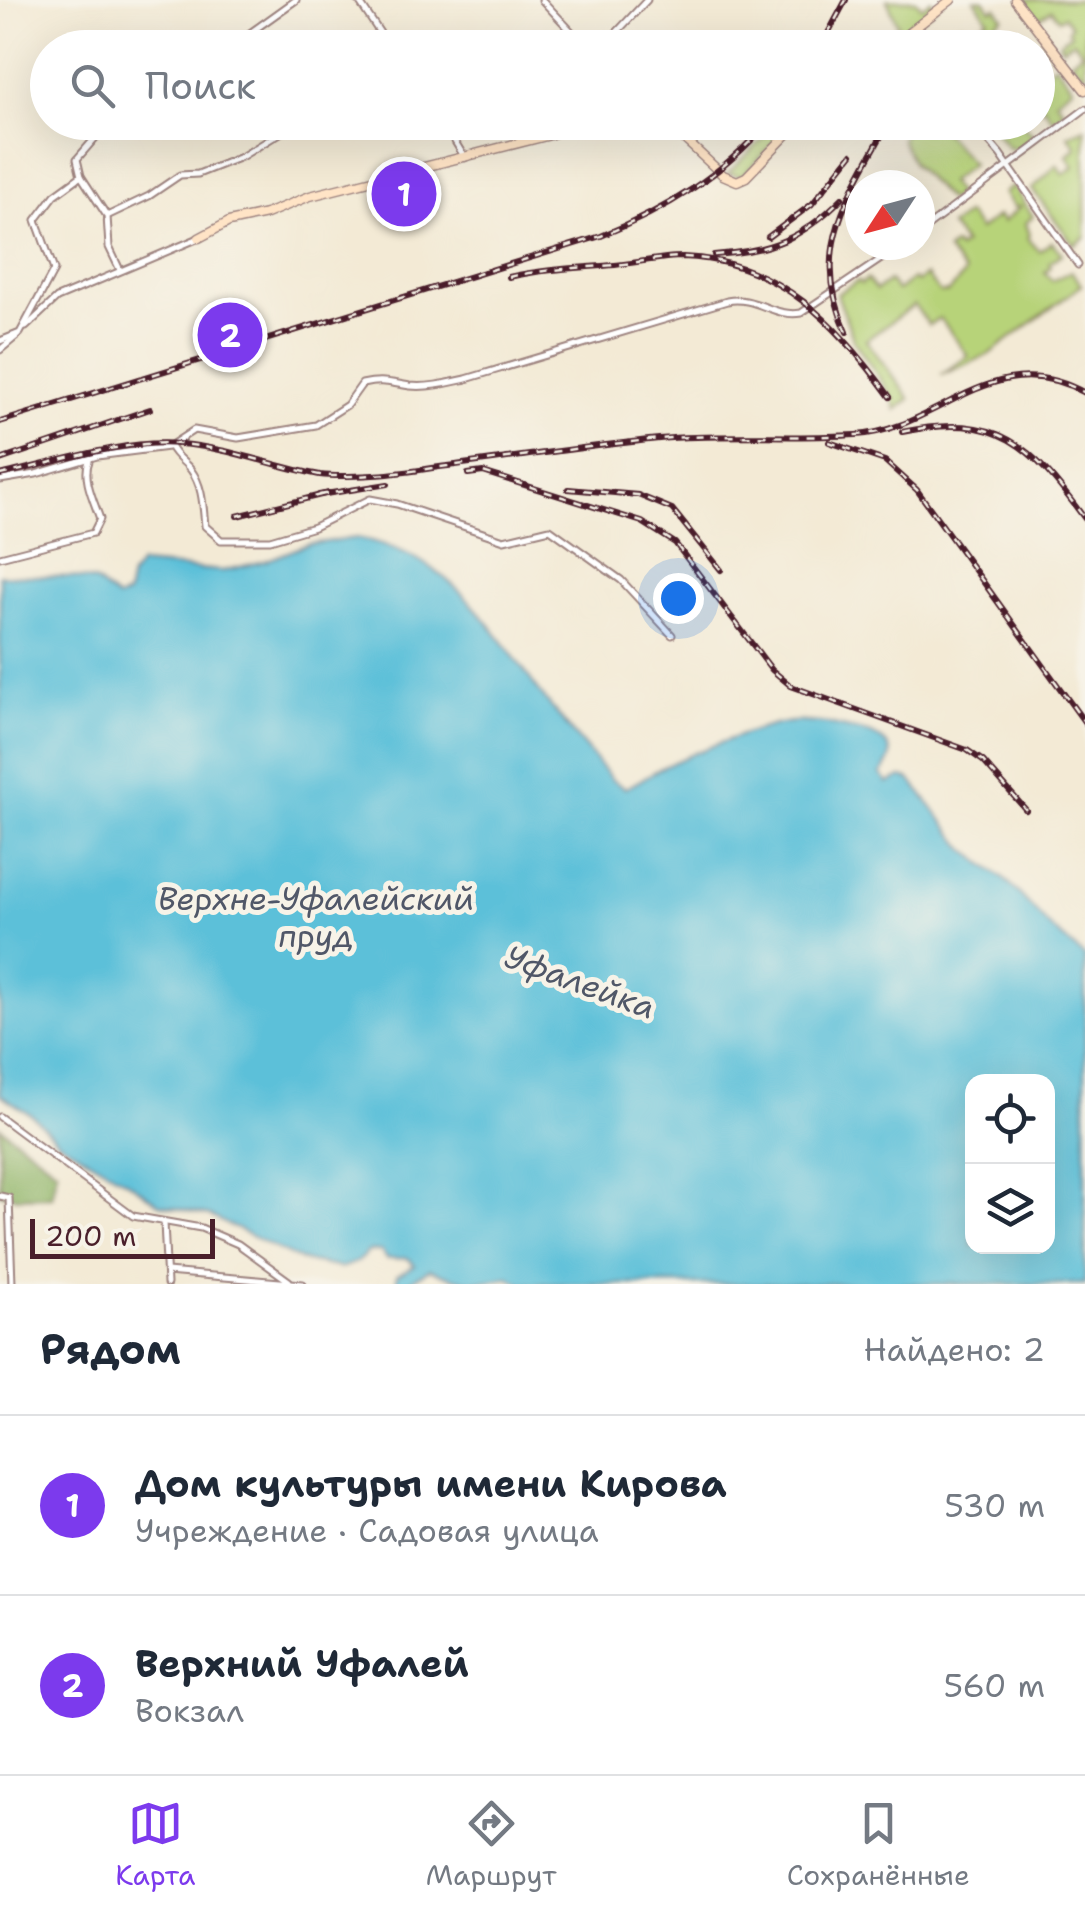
<!DOCTYPE html>
<html lang="ru">
<meta charset="utf-8">
<style>
:root{--surface:#fff;--page:#f2f2f3;--text:#1f2937;--muted:#747a83;--line:#e0e1e3;--accent:#7c3aed}
body{margin:0;font-family:"Shantell Sans",sans-serif;background:var(--page);color:var(--text)}
.controls{position:absolute;right:30px;bottom:30px;display:grid;overflow:hidden;border-radius:20px;box-shadow:0 10px 40px #0002}
.controls button{width:90px;height:90px;display:grid;place-items:center;padding:0;border:0;border-bottom:2px solid var(--line);background:var(--surface);color:var(--text);font:50px sans-serif}
.compass{position:absolute;left:845px;top:170px;width:90px;height:90px;border-radius:50%;background:var(--surface);box-shadow:0 10px 40px #0002;rotate:234deg}
.scale{position:absolute;left:30px;bottom:25px;width:185px;box-sizing:border-box;padding-left:10px;border:5px solid #4a1f2b;border-top:0;font-size:28px;line-height:35px;white-space:nowrap;color:#4a1f2b;-webkit-text-stroke:8px #f7f3e8;paint-order:stroke}
.you{position:absolute;left:678px;top:598px;width:35px;height:35px;margin:-25px;border:8px solid #fff;border-radius:50%;background:#1a73e8;box-shadow:0 0 0 15px #1a73e833}
.badge{display:grid;place-items:center;width:65px;height:65px;border-radius:50%;background:var(--accent);color:#fff;font-size:32px;font-weight:700}
.pin{position:absolute;translate:-50% -50%;border:5px solid #fff;box-shadow:0 2px 10px #0006}
.list{margin:0;padding:0;list-style:none}
h2{display:flex;justify-content:space-between;align-items:center;height:130px;margin:0;padding:0 40px;font-size:42px}
h2 small{font-size:32px;font-weight:400;color:var(--muted)}
.list li{display:grid;grid-template-columns:65px 1fr auto;gap:30px;align-items:center;box-sizing:border-box;height:180px;padding:0 40px;border-top:2px solid var(--line)}
.list b{display:block;font-size:38px;white-space:nowrap}
.list p{margin:0;font-size:32px;white-space:nowrap;color:var(--muted)}
.list em{font-size:32px;font-style:normal;color:var(--muted)}
.icon{flex:none;width:55px;height:55px;fill:none;stroke:currentColor;stroke-width:2;stroke-linecap:round;stroke-linejoin:round}
.map{position:relative;flex:none;width:1085px;height:1284px;overflow:hidden}
.search{position:absolute;background:var(--surface);box-shadow:0 10px 40px #0002;left:30px;right:30px;top:30px;height:110px;display:flex;align-items:center;gap:25px;box-sizing:border-box;padding:0 35px;border-radius:55px;color:var(--muted);font-size:38px}
.sheet{height:490px;background:var(--surface)}
nav{display:flex;justify-content:space-around;align-items:center;box-sizing:border-box;height:140px;border-top:2px solid var(--line);background:var(--surface);font-size:28px;color:var(--muted)}
nav a{display:grid;justify-items:center;gap:5px}
nav .on{color:var(--accent)}
.map>svg:first-child{display:block}
</style>
<div class="map">
<svg width="1085" height="1284" viewBox="0 0 1085 1284">
<rect width="100%" height="100%" fill="#f7f3e8"/>
<filter id="ink" filterUnits="userSpaceOnUse"><feTurbulence type="fractalNoise" baseFrequency=".01" numOctaves="2"/><feDisplacementMap in="SourceGraphic" scale="20" xChannelSelector="R" yChannelSelector="G"/><feConvolveMatrix kernelMatrix="1 2 1 2 8 2 1 2 1" color-interpolation-filters="sRGB"/></filter>
<filter id="wash" filterUnits="userSpaceOnUse"><feTurbulence type="fractalNoise" baseFrequency=".0048" numOctaves="4" result="noise"/><feDisplacementMap in="SourceGraphic" scale="40" xChannelSelector="R" yChannelSelector="G"/><feGaussianBlur stdDeviation="2.25" result="paint"/><feColorMatrix in="noise" values="0 0 0 0 0 0 0 0 0 0 0 0 0 0 0 0 0 1.4 0 .05"/><feComposite in="paint" operator="in"/></filter>
<g filter="url(#wash)">
<rect width="100%" height="100%" fill="#f3ead5"/>
<!-- green -->
<g fill="#b7d379" stroke="#807952" stroke-width="2.5">
<polygon points="887,0 916,0 922,7 931,0 936,7 883,47 872,48 898,25"/>
<polygon points="975,0 984,0 991,10 996,7 1003,17 991,26 993,29 999,26 1003,31 1009,27 1022,47 946,47 940,39 961,24 974,30 988,19"/>
<polygon points="1022,0 1085,0 1085,77 1071,60 1082,52 1074,41 1062,48 1059,43 1071,34 1068,30 1071,26 1064,16 1059,19 1051,10 1040,18 1037,17"/>
<polygon points="1055,64 1073,87 1056,100 1064,111 1053,120 1043,106 1038,109 1038,78"/>
<polygon points="779,123 794,123 742,176 728,173"/>
<polygon points="910,123 946,123 950,127 944,132 972,164 949,182 958,194 949,201 913,164 901,139"/>
<polygon points="988,123 1021,123 1035,137 1016,151 1013,147 1009,149"/>
<polygon points="1085,128 1085,237 1074,245 1032,189 1057,165 1064,174 1074,167 1067,156 1077,147 1068,135"/>
<polygon points="1013,186 1033,216 1026,223 1030,235 1028,238 1039,251 1052,242 1062,254 1049,263 1051,267 1045,272 1052,281 1071,271 1082,285 988,355 941,375 968,356 940,318 929,325 914,305 866,340 910,399 896,410 892,397 854,341 837,294 857,281 861,284 867,279 876,290 889,281 897,291 913,279 917,282 926,275 940,293 949,292 965,273 947,251 954,245 958,249 964,244 950,226 967,214 979,230 998,216 1003,222 1020,207 1014,207 1004,193"/>
</g>
<!-- forest -->
<polygon fill="#91b569" stroke="#6e6a4a" stroke-width="2.5" points="0,1127 57,1170 52,1196 16,1197 0,1193"/>
<!-- water -->
<path fill="#5bc0d9" stroke="#527082" stroke-width="2.5" fill-rule="evenodd" d="M357 538C449 554 487 622 539 691 562 722 588 750 612 780L625 788C638 783 647 775 659 769 688 755 762 724 792 722 809 721 830 724 846 728 859 731 873 732 883 741 896 753 890 762 881 774L888 783 902 777 910 779 967 851 1010 884 1050 927 1085 957V1284H521L509 1277C478 1284 459 1283 430 1269L406 1284H397V1275L415 1265 408 1258 387 1259 381 1251H369L357 1262 341 1268 300 1260 210 1216 159 1204 133 1185 58 1141 33 1116 0 1094V575L73 577 96 582 117 599 127 595 131 576 140 564 223 571 265 561 309 544ZM972 1082H1048V1246H972Z"/>
</g>
<g filter="url(#ink)">
<g fill="none" stroke-linecap="round" stroke-linejoin="round">
<!-- street casing -->
<g stroke="#9e8480" stroke-width="9">
<g id="street">
<polyline points="358,0 390,48"/>
<polyline points="542,0 587,48"/>
<polyline points="904,35 914,48"/>
<polyline points="229,48 296,0"/>
<polyline points="602,48 647,0"/>
<polyline points="443,122 465,158"/>
<polyline points="972,122 1000,154 1078,265"/>
<polyline points="81,176 107,216 149,196 180,175 198,174 241,157 298,122"/>
<polyline points="107,216 109,247 120,270"/>
<polyline points="920,232 1085,109"/>
<polyline points="26,327 57,298 199,238"/>
<polyline points="0,341 20,333 54,270 36,220 55,195 81,176 77,159 109,122"/>
<polyline points="0,350 18,335"/>
<path d="M170 446C175 457 184 461 191 470 203 486 203 507 205 526L221 540H270L314 527 370 499 397 504 504 540 550 529 621 580 672 635"/>
<path d="M0 480 36 474 97 456 168 447 194 430 238 438 316 425 347 405 362 384C383 379 389 383 410 386 428 388 448 383 466 379L727 301C755 295 774 318 801 313L902 245"/>
<path d="M0 557 93 533 100 519C94 501 82 478 89 461"/>
<polyline points="0,1117 133,1216 201,1228 238,1244 289,1281"/>
<polyline points="0,1196 9,1198 12,1284"/>
<polyline points="164,1222 167,1284"/>
<polyline points="167,1272 303,1284"/>
</g>
</g>
<!-- secondary casing -->
<g stroke="#9e8480" stroke-width="11">
<g id="secondary">
<polyline points="1015,0 1085,90"/>
<polyline points="889,48 951,0"/>
<polyline points="666,122 723,175 737,181 746,177 799,122"/>
<polyline points="199,238 229,222 266,214 310,196 546,136 586,122"/>
</g>
</g>
<!-- street -->
<use href="#street" stroke="#fff" stroke-width="5"/>
<!-- secondary -->
<use href="#secondary" stroke="#ffe4c6" stroke-width="8"/>
<!-- rail casing -->
<g stroke="#4a1f2b" stroke-width="6">
<g id="rail">
<polyline points="820,48 846,0"/>
<polyline points="768,237 812,204 852,154"/>
<path d="M714 255C771 251 802 239 842 198"/>
<path d="M509 277C544 269 580 268 615 265 637 263 661 257 683 257 779 260 839 326 890 397"/>
<path d="M847 332C808 250 850 194 889 122"/>
<path d="M0 422 601 236C665 210 722 176 768 122"/>
<path d="M902 432C998 411 1031 445 1085 519"/>
<polyline points="829,442 885,461 917,490 1085,723"/>
<polyline points="0,460 150,409"/>
<polyline points="468,474 483,472 642,522 675,543 772,670 791,686 967,750 983,761 1026,810"/>
<path d="M0 475C54 463 124 439 179 444 227 447 272 466 320 475 336 477 356 476 373 475 398 474 423 469 448 466 518 457 589 446 659 439 725 433 790 439 856 435 939 430 994 342 1085 393"/>
<polyline points="568,489 638,495 672,509 721,570"/>
<polyline points="319,495 388,484"/>
<polyline points="237,516 329,493"/>
</g>
</g>
<!-- rail -->
<use href="#rail" stroke="#f7f3e8" stroke-width="2.5" stroke-dasharray="8" stroke-linecap="butt"/>
</g>
</g>
<g text-anchor="middle" stroke-width="10" stroke-linejoin="round" paint-order="stroke">
<!-- water labels -->
<g font-size="32" font-style="italic" fill="#505768" stroke="#f7f3e8">
<text x="316" y="910">Верхне-Уфалейский<tspan x="316" dy="37">пруд</tspan></text>
<text transform="translate(580 982) rotate(20)" y="11">Уфалейка</text>
</g>
</g>
</svg>
<div class="controls">
<button><svg class="icon" aria-label="locate" viewBox="0 0 24 24"><circle cx="12" cy="12" r="6"/><path d="M12 2v4M12 18v4M2 12h4M18 12h4"/></svg></button>
<button><svg class="icon" aria-label="layers" viewBox="0 0 24 24"><path d="M12 4l9 5-9 5-9-5zM3 14l9 5 9-5"/></svg></button>
</div>
<svg class="compass" viewBox="-18 -18 36 36"><path d="M0-13l5 13h-10z" fill="#e53935"/><path d="M0 13l5-13h-10z" fill="#747a83"/></svg>
<div class="scale">200 m</div>
<div class="you"></div>
<div class="pin badge" style="left:404px;top:194px">1</div>
<div class="pin badge" style="left:230px;top:335px">2</div>
<div class="search"><svg class="icon" aria-label="search" viewBox="0 0 24 24"><circle cx="10" cy="10" r="6"/><path d="M15 15l6 6"/></svg>Поиск</div>
</div>
<section class="sheet">
<h2>Рядом<small>Найдено: 2</small></h2>
<ul class="list">
<li><span class="badge">1</span><div><b>Дом культуры имени Кирова</b><p>Учреждение · Садовая улица</p></div><em>530 m</em></li>
<li><span class="badge">2</span><div><b>Верхний Уфалей</b><p>Вокзал</p></div><em>560 m</em></li>
</ul>
</section>
<nav>
<a class="on"><svg class="icon" aria-label="map" viewBox="0 0 24 24"><path d="M3 6l6-2 6 2 6-2v14l-6 2-6-2-6 2zM9 4v14M15 6v14"/></svg>Карта</a>
<a><svg class="icon" aria-label="directions" viewBox="0 0 24 24"><path d="M12 3l9 9-9 9-9-9zM9 14v-3h6M13 9l2 2-2 2"/></svg>Маршрут</a>
<a><svg class="icon" aria-label="saved" viewBox="0 0 24 24"><path d="M7 4h10v16l-5-4-5 4z"/></svg>Сохранённые</a>
</nav>
